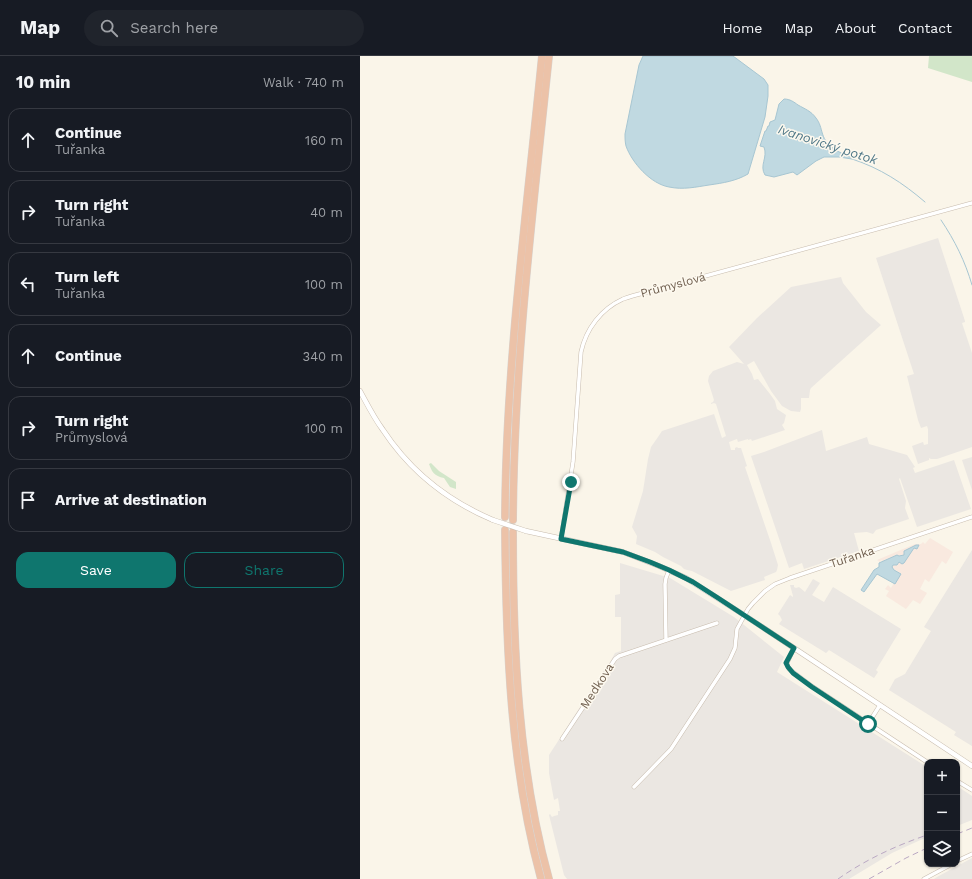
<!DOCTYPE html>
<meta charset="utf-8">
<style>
:root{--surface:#171b24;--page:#20242c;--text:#f1f3f6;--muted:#9ea1a6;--line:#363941;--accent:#0f766e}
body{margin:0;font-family:"Work Sans",sans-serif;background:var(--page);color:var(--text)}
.controls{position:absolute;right:12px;bottom:12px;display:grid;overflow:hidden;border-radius:8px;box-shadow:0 1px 3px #0004}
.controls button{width:36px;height:36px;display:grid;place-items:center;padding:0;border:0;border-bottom:1px solid var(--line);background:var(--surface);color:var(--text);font:20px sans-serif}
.stop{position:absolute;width:12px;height:12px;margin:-9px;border:3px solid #0f766e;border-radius:50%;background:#fff}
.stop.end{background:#0f766e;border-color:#fff;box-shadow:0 1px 4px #0008}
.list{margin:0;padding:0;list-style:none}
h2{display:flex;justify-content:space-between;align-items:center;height:52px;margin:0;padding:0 16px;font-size:17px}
h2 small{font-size:13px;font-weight:400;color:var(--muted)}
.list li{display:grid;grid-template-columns:26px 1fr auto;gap:12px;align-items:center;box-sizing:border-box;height:64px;margin:0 8px 8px;padding:0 8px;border:1px solid var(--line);border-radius:12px}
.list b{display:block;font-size:15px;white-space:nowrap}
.list p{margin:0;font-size:13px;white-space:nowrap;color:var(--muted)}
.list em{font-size:13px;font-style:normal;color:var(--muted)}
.actions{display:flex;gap:8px;padding:12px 16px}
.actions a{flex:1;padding:9px 0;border:1px solid var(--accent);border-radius:12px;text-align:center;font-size:14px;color:var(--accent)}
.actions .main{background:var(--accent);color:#fff}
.icon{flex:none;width:22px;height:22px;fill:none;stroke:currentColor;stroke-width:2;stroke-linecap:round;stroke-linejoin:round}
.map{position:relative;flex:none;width:612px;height:823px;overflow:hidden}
header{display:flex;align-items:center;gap:24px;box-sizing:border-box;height:56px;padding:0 20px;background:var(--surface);border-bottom:1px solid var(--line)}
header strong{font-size:19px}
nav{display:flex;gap:22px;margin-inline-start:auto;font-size:14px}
.search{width:280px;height:36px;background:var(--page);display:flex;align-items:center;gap:10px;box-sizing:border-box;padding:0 14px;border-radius:22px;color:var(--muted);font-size:15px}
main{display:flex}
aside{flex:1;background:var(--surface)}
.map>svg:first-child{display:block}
</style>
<header>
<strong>Map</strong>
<div class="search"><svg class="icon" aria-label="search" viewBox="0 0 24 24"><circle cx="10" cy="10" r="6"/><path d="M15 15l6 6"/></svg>Search here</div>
<nav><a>Home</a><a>Map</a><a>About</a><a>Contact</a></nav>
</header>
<main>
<aside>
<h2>10 min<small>Walk · 740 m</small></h2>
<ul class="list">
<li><svg class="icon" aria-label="ahead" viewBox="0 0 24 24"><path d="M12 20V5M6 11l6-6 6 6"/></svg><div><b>Continue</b><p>Tuřanka</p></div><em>160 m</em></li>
<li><svg class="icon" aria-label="right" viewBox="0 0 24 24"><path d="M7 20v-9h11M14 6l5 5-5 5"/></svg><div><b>Turn right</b><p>Tuřanka</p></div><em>40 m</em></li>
<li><svg class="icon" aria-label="left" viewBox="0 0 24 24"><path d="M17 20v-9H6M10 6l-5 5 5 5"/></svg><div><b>Turn left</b><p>Tuřanka</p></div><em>100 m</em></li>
<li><svg class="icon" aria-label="ahead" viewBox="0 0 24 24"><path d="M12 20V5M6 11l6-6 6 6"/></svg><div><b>Continue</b></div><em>340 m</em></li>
<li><svg class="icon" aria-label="right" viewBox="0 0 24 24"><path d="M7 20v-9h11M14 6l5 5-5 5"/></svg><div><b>Turn right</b><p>Průmyslová</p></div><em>100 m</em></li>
<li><svg class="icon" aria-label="arrive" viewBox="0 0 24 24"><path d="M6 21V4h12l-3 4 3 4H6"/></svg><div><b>Arrive at destination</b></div></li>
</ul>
<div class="actions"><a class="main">Save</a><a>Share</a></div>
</aside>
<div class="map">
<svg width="612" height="823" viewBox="0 0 612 823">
<rect width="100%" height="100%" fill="#faf5e9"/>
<!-- commercial -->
<polygon fill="#f9e9df" points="570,482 593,496 586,508 582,505 569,526 565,523 560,533 567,537 560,548 553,544 546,553 526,540 529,535 525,533 528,529 531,532 540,517 521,504 520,506 517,504 543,493 555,488 561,488 563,486 565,488"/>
<!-- industrial -->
<g fill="#ebe7e2">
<polygon points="578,182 605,265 605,266 602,267 612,297 612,391 577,403 571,403 569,402 569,404 558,408 552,390 563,386 564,389 568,388 568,373 567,370 561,372 558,364 547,320 554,318 516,202"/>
<polygon points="481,221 483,227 506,256 521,269 451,332 450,334 449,342 441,342 441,353 440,356 431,355 422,350 411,335 394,305 387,309 392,318 394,324 398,323 410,338 415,345 417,353 426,359 424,367 422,369 425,374 392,385 391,383 388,384 388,383 378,386 377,383 369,386 371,394 375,394 375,392 377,391 378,392 381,392 387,410 385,411 411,487 418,509 417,514 416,516 404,521 405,524 371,535 332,515 327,514 324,513 321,510 303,501 295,496 276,488 277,480 272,471 283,435 288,403 291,391 298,381 302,375 354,358 362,382 366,380 356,348 354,347 351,348 351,347 353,346 354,344 348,325 349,320 353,315 377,306 384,308 369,291 397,262 431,231"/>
<polygon points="462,374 466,395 507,381 509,388 547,399 555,411 553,412 555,417 594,404 611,453 557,471 540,422 539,423 546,445 545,452 549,463 516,474 513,478 507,476 494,477 499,495 444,513 442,507 429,512 391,400 404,396"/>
<polygon points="612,401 612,434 602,404"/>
<polygon points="612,494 612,690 594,679 596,676 529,634 535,623 545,618 571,575 564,571"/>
<polygon points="260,507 310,522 374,561 424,601 417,616 567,711 567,781 532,797 489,823 207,823 204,819 189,759 190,758 192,761 194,760 198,759 198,755 200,755 198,742 194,744 189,717 189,699 246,611 249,608 255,597 261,595 261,561 255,561 255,539 260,538"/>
<polygon points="453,523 460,527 452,539 464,546 473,531 541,573 516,614 518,616 514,622 469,594 466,597 419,568 422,564 420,560 418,558 430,539 433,541 433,540 430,529 434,529 434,531 436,532 439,531 445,536"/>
<polygon points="597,730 612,740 612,764 597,770"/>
<polygon points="612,802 612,823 574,823 577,821"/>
</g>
<!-- green -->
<g fill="#d2e6c9">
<polygon points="569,0 612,0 612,26 568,12"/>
<path d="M71 407 79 415 96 426V433L90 431 84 422C74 420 72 416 69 408Z"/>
</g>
<!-- water -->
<g fill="#c0d9e1" stroke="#a7c6d2">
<path d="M283 0H373L404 23 408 29V40L405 61 388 118C376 125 363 127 349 129 336 131 323 134 309 131 291 128 272 107 266 90 265 86 265 82 265 78L279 9Z"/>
<path d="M424 43C430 43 434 46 438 49 445 53 451 55 456 62 464 72 459 82 473 92V93L492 102V103L479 101H464L456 105 437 119 433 116 414 121 405 119C399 109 408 102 404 91L400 90 405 75H406L408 70H409L410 66 415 64 419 48Z"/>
<polygon points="556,489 559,489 557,493 554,492 544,507 542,508 539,506 537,509 533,509 532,511 534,514 541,518 535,528 517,518 504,536 501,534 514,514 519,511 519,507 537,499 539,500 544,499 544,495"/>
</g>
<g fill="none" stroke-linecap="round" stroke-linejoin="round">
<!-- stream -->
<g stroke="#a7c6d2" stroke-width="1">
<path d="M492 103C520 112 543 127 565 146"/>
<path d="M581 164C595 185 605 205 612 229"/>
</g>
<!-- minor casing -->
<g stroke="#c8bcae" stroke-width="4.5">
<g id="minor">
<path d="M201 483 213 406 221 296C226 273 241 253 263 243 271 240 279 238 287 236L612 147"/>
<polyline points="306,584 305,528 306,522 309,514"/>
<polyline points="434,592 427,607 428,611 429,613 453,631 567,706"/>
<polyline points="508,668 520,649"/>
<polyline points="202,683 255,603 259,600 357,567"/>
<polyline points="597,725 612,734"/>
<polyline points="274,731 311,693 370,603 375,592 377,573 388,553 393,547 405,535 415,528 430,522 612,461"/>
<polyline points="597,805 612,798"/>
<polyline points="564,823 592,808"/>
</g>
</g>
<!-- tertiary casing -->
<g stroke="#c8bcae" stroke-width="5.5">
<g id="tertiary">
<path d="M0 335C7 348 14 362 23 374 50 415 88 445 133 464"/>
<polyline points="166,475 263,496 299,510 326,522 384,559 612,710"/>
</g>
</g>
<!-- motorway casing -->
<g stroke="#d7d2ce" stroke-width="8">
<g id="motorway">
<path d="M145 461C146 307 167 153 182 0"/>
<path d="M153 464C154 309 173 154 189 0"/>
<path d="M145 474C146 590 150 710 181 823"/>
<path d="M153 476C153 592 158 711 189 823"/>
</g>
</g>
<!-- minor -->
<use href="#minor" stroke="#fff" stroke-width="3.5"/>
<!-- tertiary -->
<use href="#tertiary" stroke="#fff" stroke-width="4.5"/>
<!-- motorway -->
<use href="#motorway" stroke="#ecc2a8" stroke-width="7"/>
<!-- rail -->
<g stroke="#baa8c3" stroke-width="1" stroke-dasharray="6 4" stroke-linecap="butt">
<polyline points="597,778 612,772"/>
<path d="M478 823C505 804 535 790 567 779"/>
<polyline points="509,823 546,802 567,792"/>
</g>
<!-- tertiary-bridge casing -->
<g stroke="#c8bcae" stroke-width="5.5" stroke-linecap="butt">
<polyline id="tertiary-bridge" points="133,464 166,475"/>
</g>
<!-- tertiary-bridge -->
<use href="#tertiary-bridge" stroke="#fff" stroke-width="4.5"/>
</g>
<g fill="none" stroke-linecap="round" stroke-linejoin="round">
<!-- route -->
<polyline stroke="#0f766e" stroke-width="5" points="211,426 201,483 263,496 290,506 309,514 333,526 358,542 434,592 426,607 428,611 433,617 452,631 508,668"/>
</g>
<g text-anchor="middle" stroke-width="3" stroke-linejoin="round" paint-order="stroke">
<!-- street labels -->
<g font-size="12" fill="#716050" stroke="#fdf9ef">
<text transform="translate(313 229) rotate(-15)" y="4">Průmyslová</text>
<text transform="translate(492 501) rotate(-18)" y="4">Tuřanka</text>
<text transform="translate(237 630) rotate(-57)" y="4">Medkova</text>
</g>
<!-- water labels -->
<g font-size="13" font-style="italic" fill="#507888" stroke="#fdf9ef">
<text transform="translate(468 88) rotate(18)" y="5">Ivanovický potok</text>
</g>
</g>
</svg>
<div class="controls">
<button>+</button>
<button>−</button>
<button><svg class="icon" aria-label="layers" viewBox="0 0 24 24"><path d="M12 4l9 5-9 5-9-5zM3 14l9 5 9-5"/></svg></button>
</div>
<div class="stop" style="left:508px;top:668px"></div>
<div class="stop end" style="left:211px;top:426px"></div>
</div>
</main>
